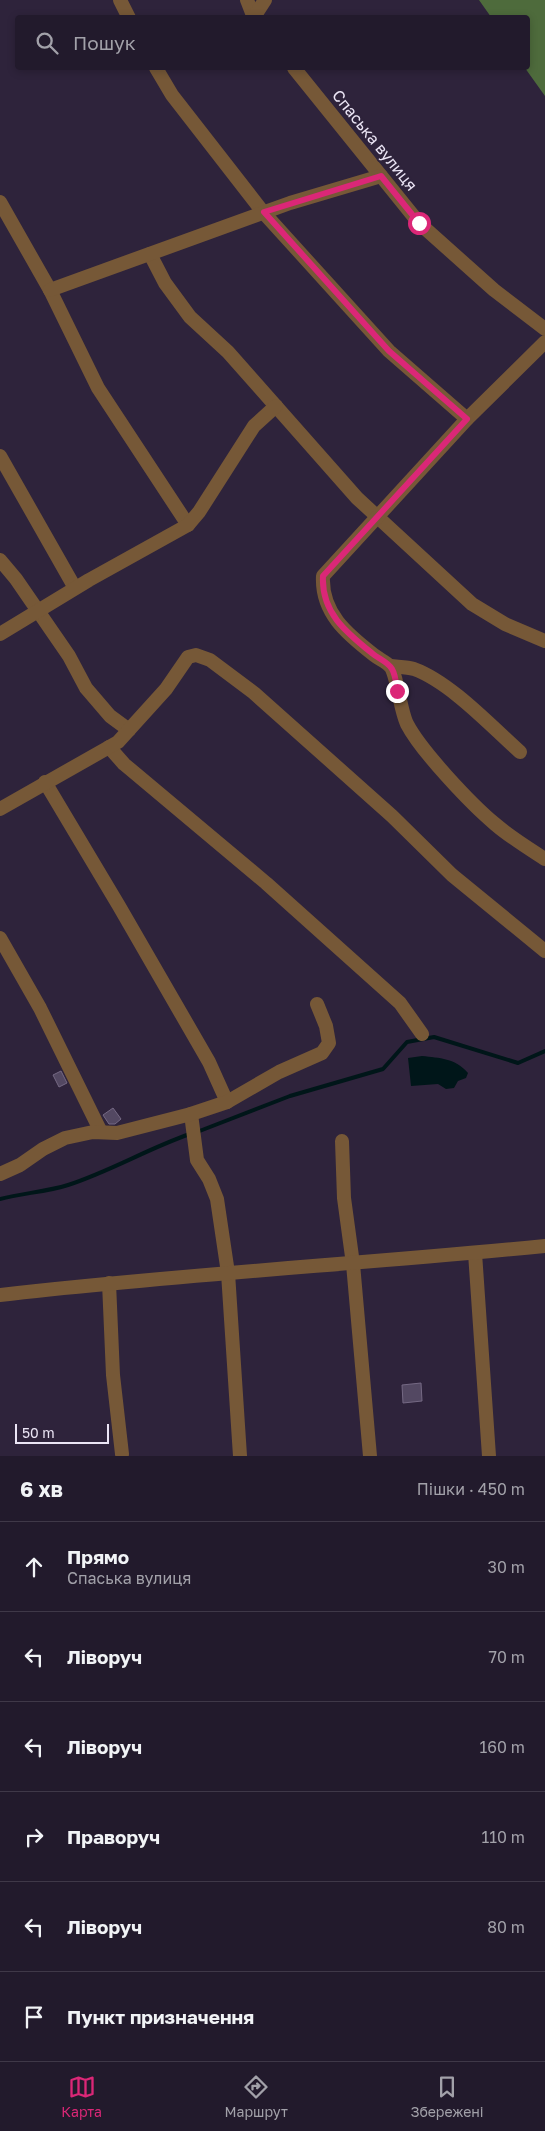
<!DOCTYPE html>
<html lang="uk">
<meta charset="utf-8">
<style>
:root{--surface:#221a2c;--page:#2e2738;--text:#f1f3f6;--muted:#a2a1a9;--line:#3f3848;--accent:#db2777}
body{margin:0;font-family:"Golos Text",sans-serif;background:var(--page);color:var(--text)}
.scale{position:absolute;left:15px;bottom:12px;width:94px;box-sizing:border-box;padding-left:5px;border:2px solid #ebe5f5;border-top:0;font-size:14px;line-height:18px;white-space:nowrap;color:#ebe5f5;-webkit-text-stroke:4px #2e233b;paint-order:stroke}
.stop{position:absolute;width:15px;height:15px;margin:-11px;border:4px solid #db2777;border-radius:50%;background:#fff}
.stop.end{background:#db2777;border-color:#fff;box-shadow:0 1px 5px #0008}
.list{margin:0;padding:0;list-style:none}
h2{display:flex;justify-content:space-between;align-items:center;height:65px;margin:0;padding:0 20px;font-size:21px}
h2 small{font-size:16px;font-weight:400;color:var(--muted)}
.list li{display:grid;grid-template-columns:32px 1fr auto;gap:15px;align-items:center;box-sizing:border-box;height:90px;padding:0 20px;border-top:1px solid var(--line)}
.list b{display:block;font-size:19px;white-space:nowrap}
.list p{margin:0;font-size:16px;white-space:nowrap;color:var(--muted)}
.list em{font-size:16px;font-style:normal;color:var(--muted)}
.icon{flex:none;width:28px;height:28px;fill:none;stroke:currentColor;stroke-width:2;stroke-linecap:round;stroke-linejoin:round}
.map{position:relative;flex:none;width:545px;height:1456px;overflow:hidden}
.search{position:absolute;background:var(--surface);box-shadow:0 2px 8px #0003;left:15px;right:15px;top:15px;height:55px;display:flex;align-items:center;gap:12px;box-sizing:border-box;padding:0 18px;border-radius:5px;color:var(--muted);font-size:19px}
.sheet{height:605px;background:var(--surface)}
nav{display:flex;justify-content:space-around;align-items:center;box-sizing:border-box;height:70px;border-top:1px solid var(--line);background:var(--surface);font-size:14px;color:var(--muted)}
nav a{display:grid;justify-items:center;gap:2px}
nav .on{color:var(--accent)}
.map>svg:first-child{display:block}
</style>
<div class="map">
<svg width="545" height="1456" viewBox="0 0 545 1456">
<rect width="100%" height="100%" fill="#2e233b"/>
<!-- forest -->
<polygon fill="#4e6b3c" points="479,0 545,0 545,96 525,68 528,68 528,18 491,17"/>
<!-- water -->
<path fill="#001619" d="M422 1056C440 1058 455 1058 468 1073L466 1078 458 1081 454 1088 446 1089 438 1084 411 1086 408 1058Z"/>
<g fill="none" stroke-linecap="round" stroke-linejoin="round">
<!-- stream -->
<g stroke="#001619" stroke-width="4">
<polyline points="197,1132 290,1096 383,1069 407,1042 434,1037 518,1063 545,1051"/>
<path d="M0 1199C22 1193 46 1192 68 1185 111 1171 149 1148 190 1134"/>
</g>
</g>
<!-- building -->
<g fill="#534862" stroke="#756984">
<polygon points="61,1071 67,1083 59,1087 53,1075"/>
<polygon points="113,1108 121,1119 115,1124 109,1124 103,1115"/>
<polygon points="421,1383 422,1401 403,1403 402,1385"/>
</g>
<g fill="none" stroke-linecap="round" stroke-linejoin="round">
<!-- minor -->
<g stroke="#765837" stroke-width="14">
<polyline points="120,0 129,18"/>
<polyline points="247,0 254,18"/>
<polyline points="254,17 265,0"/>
<polyline points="156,68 172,95 263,212 389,351 467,419"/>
<polyline points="294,68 419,223 494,290 545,329"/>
<polyline points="0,202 50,290 98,388 188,525"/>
<polyline points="150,254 165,283 190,317 228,352 357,498 472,604 505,624 545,641"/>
<polyline points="50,290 290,203 381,176"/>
<path d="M545 342 467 419 323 576C321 613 347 634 374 655 379 659 386 662 390 666 397 674 400 710 407 724 421 751 471 804 495 824 510 837 528 848 545 859"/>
<polyline points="0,456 75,588"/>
<polyline points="0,560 16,579 69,656 86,688 110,716 129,730"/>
<polyline points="0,634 89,580 188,525 199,512 254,426 276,406"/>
<path d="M390 666C398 667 407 667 414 669 450 682 491 726 520 752"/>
<polyline points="109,747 124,764 266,883 400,1003 422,1034"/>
<polyline points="45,782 119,906 209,1062 227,1102"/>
<polyline points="0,809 118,742 166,689 188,657 196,655 210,660 254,693 392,816 452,875 545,951"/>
<polyline points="0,938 40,1008 101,1132"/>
<polyline points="191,1114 197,1160 209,1179 217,1199 228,1273 240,1456"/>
<polyline points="342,1141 344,1198 353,1264 370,1456"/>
<polyline points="0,1174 20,1165 43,1149 65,1138 93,1132 117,1133 191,1114 227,1102 279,1072 322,1053 329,1043 326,1026 317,1004"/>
<polyline points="475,1253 489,1456"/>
<polyline points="109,1283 113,1375 122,1454"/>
<path d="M0 1295C181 1274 363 1264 545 1246"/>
</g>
</g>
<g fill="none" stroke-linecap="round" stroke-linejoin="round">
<!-- route -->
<path stroke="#db2777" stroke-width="6" d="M397 691C396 683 396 676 392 669 388 662 379 659 373 654 347 633 321 613 323 576L467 419 389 351 264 212 381 176 419 223"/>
</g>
<g text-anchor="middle" stroke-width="4" stroke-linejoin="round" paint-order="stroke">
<!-- street labels -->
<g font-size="16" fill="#ebe5f5" stroke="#2e233b">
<text transform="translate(375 140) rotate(51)" y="6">Спаська вулиця</text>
</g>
</g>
</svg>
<div class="scale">50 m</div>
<div class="stop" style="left:419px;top:223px"></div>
<div class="stop end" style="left:397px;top:691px"></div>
<div class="search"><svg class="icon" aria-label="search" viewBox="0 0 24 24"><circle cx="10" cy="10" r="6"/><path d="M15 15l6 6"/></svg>Пошук</div>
</div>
<section class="sheet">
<h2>6 хв<small>Пішки · 450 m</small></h2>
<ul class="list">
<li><svg class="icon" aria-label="ahead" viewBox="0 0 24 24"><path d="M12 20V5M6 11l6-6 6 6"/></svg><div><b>Прямо</b><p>Спаська вулиця</p></div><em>30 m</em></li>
<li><svg class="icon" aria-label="left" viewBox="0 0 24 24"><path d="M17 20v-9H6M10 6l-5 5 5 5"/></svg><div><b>Ліворуч</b></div><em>70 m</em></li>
<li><svg class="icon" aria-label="left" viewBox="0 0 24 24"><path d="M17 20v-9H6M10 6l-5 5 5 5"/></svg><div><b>Ліворуч</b></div><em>160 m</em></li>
<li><svg class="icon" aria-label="right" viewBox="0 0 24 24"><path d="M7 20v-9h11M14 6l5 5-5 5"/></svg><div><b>Праворуч</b></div><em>110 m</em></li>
<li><svg class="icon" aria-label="left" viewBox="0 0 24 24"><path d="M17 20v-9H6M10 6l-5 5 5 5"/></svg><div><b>Ліворуч</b></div><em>80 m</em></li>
<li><svg class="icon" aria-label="arrive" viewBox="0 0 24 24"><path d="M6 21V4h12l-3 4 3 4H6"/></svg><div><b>Пункт призначення</b></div></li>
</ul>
</section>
<nav>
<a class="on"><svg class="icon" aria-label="map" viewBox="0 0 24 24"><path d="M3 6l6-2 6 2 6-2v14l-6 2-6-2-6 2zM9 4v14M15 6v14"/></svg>Карта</a>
<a><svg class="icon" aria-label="directions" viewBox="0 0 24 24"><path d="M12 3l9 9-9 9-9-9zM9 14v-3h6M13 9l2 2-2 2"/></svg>Маршрут</a>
<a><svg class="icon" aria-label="saved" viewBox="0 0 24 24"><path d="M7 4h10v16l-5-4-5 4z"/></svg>Збережені</a>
</nav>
